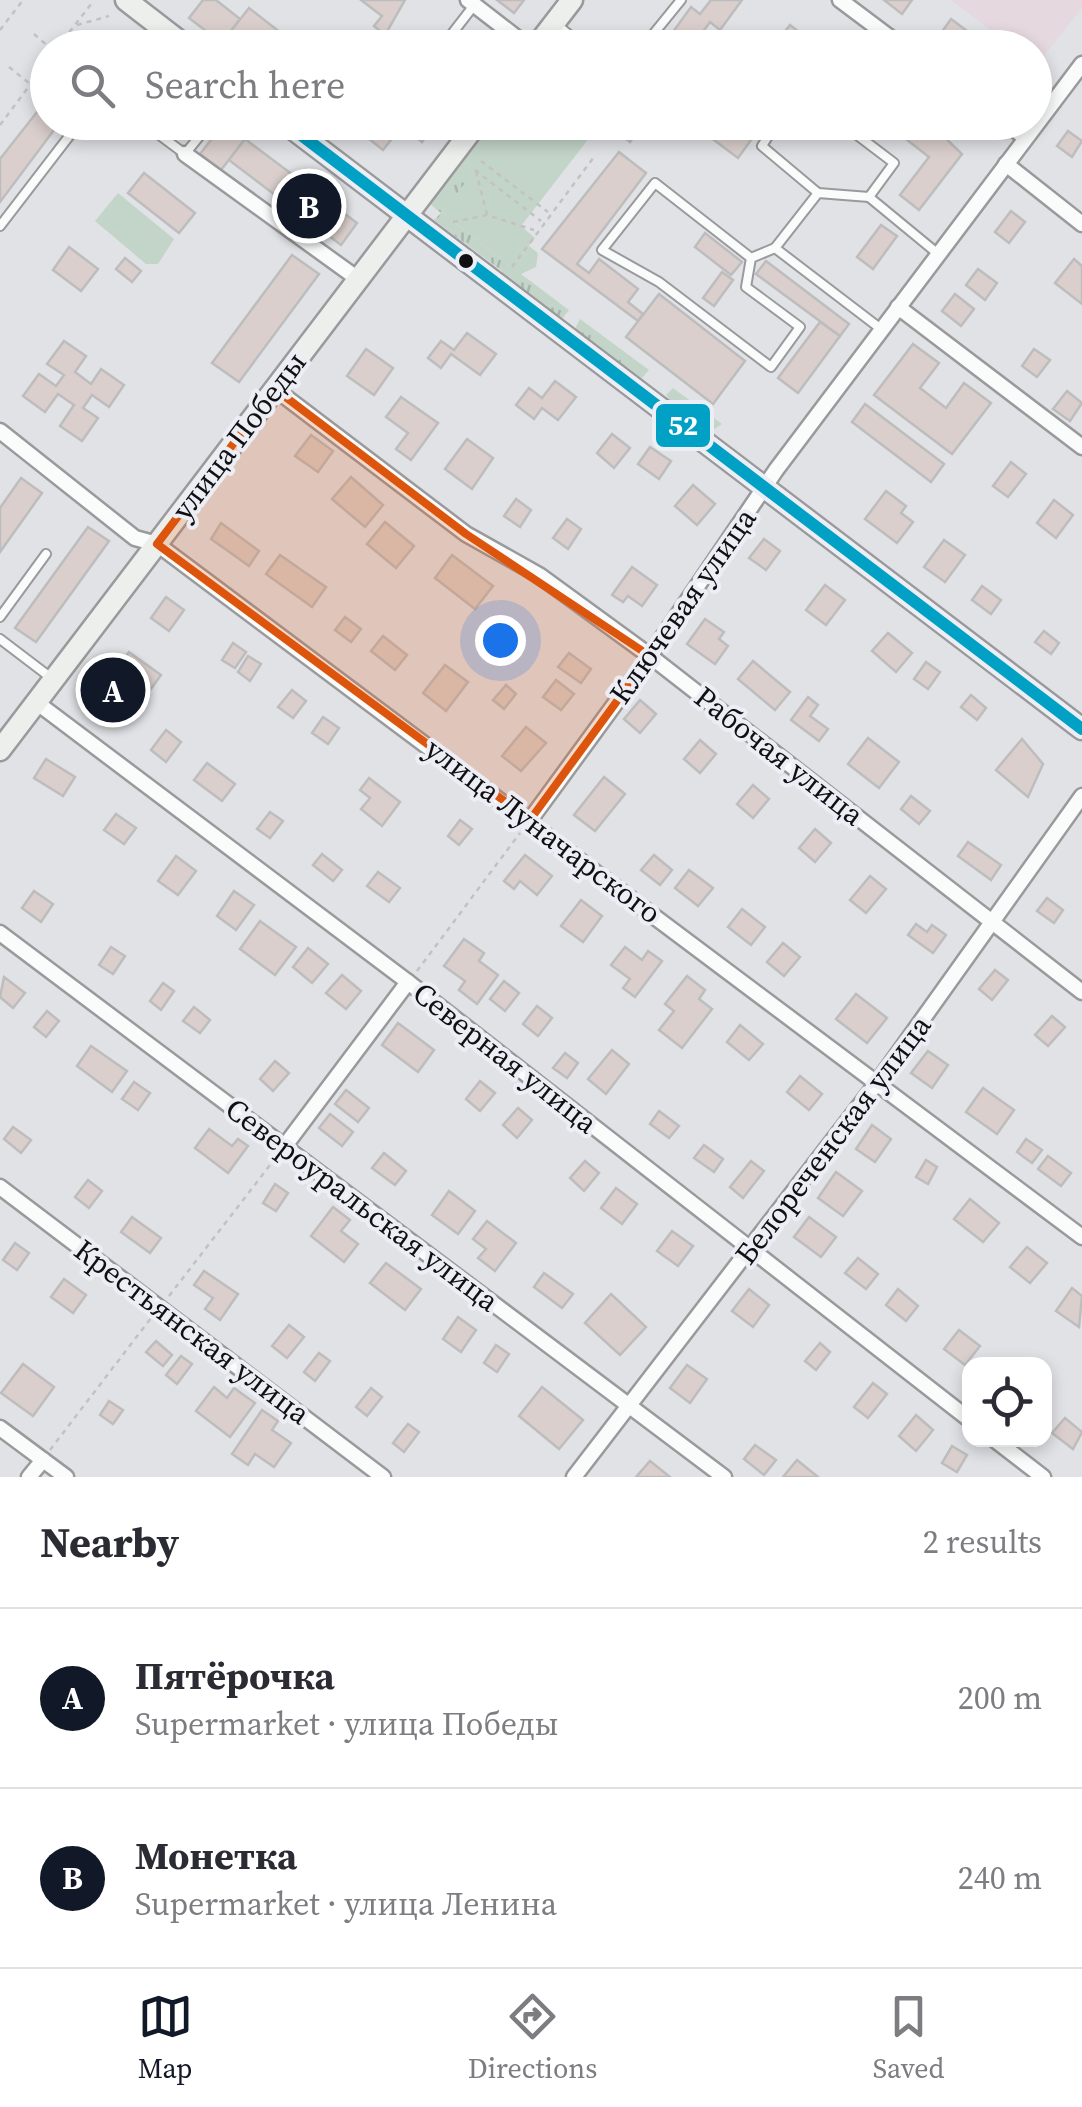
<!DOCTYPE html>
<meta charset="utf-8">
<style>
:root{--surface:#fff;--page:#f7f7f7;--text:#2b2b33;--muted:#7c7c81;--line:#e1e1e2;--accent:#111827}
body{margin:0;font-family:"Source Serif 4",serif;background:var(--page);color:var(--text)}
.controls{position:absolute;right:30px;bottom:30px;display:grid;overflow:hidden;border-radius:20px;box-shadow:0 5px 15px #0003}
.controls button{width:90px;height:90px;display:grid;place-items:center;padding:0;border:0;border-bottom:2px solid var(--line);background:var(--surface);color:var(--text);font:50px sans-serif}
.you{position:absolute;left:500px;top:640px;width:35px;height:35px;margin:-25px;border:8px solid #fff;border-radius:50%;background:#1a73e8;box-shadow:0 0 0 15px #1a73e833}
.badge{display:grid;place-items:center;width:65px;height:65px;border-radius:50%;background:var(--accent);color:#fff;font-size:32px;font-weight:700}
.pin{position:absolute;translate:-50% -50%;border:5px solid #fff;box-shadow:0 2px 10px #0006}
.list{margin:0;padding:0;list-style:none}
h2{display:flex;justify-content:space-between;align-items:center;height:130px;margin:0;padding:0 40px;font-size:42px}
h2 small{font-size:32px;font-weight:400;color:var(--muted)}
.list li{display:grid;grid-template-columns:65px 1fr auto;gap:30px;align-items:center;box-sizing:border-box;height:180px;padding:0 40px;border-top:2px solid var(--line)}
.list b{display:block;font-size:38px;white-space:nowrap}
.list p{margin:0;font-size:32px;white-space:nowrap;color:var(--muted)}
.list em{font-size:32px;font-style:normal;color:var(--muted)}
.icon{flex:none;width:55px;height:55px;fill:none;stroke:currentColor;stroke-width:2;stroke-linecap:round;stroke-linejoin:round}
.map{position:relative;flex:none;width:1082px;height:1477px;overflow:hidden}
.search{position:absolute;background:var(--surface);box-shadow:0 5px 15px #0003;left:30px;right:30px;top:30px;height:110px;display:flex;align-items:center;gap:25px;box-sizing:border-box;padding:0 35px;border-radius:55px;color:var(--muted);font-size:38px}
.sheet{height:490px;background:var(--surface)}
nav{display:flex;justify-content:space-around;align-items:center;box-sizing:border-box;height:140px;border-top:2px solid var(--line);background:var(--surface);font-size:28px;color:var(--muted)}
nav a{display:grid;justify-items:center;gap:5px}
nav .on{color:var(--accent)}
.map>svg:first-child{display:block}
</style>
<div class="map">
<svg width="1082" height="1477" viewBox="0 0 1082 1477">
<defs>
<pattern id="grass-tufts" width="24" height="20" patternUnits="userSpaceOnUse" patternTransform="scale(2.5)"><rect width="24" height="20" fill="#c3d5c8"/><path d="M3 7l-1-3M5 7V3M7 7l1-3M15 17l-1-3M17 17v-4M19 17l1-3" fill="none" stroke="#a6b6ab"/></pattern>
</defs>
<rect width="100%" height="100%" fill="#e1e2e6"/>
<!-- education -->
<polygon fill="#e5d8de" points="951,0 1082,0 1082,8 1036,66 1034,48 1012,47"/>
<!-- grass -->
<g fill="url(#grass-tufts)">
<polygon points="492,123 512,123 442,213 512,267 529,246 538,253 536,267 521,274 569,310 562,319 554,320 506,283 502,271 434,220 441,213 430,204"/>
<polygon points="580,319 649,370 642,378 620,369 573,333"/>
<polygon points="673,388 722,424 707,434 678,412 666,395"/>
</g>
<!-- park -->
<g fill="#c3d5c8">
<polygon points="512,122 571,123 590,137 521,226 535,238 512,267 442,213"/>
<polygon points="118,193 174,239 158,264 146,264 95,221"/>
</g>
<!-- building -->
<g fill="#dacfcc" stroke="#bebdbe" stroke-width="2.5">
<polygon points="203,0 216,0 240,19 222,43 189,18"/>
<polygon points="361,0 405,0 385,35 374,26 382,16"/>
<polygon points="497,0 524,0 514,13"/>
<polygon points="711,0 742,0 720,30 710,22 691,48 662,47 691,7 700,14"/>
<polygon points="884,0 912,0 902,14"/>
<polygon points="249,8 300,48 252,48 231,31"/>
<polygon points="951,19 990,48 946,48 936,40"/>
<polygon points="790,25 817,46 822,40 831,48 772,48"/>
<polygon points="96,34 114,48 86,48"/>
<polygon points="48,98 48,122 60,122 0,202 0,159"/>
<polygon points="348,122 397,122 402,126 383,150"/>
<polygon points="405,122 437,122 422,142 402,126"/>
<polygon points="604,122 645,122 630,142"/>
<polygon points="727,122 764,122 738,158 714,140"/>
<polygon points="884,122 929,122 962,154 919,210 900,195 929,157"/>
<polygon points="224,123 245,139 221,170 200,154"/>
<polygon points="1068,131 1082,141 1072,157 1057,146"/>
<polygon points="245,139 357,223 341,245 229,160"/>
<polygon points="619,152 646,173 577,264 589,273 599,259 638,289 628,302 643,314 638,321 542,249"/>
<polygon points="144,173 195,213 179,233 128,193"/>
<polygon points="1011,211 1025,222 1009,243 995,232"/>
<polygon points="881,225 897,236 873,269 857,257"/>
<polygon points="705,233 742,262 731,275 695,247"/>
<polygon points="69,247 98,269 81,291 53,270"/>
<polygon points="292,255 319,274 239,382 212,363"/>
<polygon points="125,258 141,271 132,282 116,269"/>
<polygon points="1074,259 1082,266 1082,304 1055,283"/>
<polygon points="766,261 849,324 840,336 756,274"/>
<polygon points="978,269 997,283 985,300 966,285"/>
<polygon points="722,272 733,280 714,306 703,298"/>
<polygon points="659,294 745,361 713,404 626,337"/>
<polygon points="955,294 974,309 961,326 942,311"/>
<polygon points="820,322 840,336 798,393 778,378"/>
<polygon points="467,333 496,354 480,375 451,354 441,368 428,358 441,341 454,350"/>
<polygon points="64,341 86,356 75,372 91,384 101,369 124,385 109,407 92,395 83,408 98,418 82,441 60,426 74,405 58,394 45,412 23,396 39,374 56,386 64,375 47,364"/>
<polygon points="913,344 939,363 920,388 946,408 964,383 991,403 952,454 874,395"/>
<polygon points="366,349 393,368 374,395 347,376"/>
<polygon points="1034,349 1050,360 1037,377 1022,366"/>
<polygon points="555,381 576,397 558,420 542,408 534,419 516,405 529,388 542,398"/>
<polygon points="1067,391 1082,403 1070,421 1053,409"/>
<polygon points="401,397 438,423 411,460 396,449 408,433 386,417"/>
<polygon points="865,404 944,464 931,482 852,422"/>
<polygon points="612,434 630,448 614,468 597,453"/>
<polygon points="311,435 333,451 318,472 295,456"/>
<polygon points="467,439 493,458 472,489 445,469"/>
<polygon points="650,447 671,461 659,479 638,464"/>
<polygon points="1011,462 1026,474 1008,497 993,486"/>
<polygon points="351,477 383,505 365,527 332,499"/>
<polygon points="21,478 42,493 0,552 0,508"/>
<polygon points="693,485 715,504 697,525 675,506"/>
<polygon points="886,491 906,506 901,513 913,522 897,543 865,519"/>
<polygon points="516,499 531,510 520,527 504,516"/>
<polygon points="1054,500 1073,515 1056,538 1037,523"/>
<polygon points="567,519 581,529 568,549 553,538"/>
<polygon points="385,522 414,546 396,568 367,544"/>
<polygon points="221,523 259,551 249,566 211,539"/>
<polygon points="88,527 109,541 36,642 15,628"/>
<polygon points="764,539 780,551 766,570 749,558"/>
<polygon points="944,540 965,555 945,582 924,567"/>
<polygon points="280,555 326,587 312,607 266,574"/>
<polygon points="452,555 493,586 475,609 435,578"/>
<polygon points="632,567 657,585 642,606 628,596 623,602 612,595"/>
<polygon points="825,585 845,600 826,625 806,610"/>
<polygon points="982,586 1001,600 991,614 972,600"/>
<polygon points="166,597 184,610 169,631 151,618"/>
<polygon points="345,617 361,629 351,642 335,630"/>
<polygon points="705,619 724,632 719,639 728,646 715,664 687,644"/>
<polygon points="1044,631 1059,643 1051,654 1035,642"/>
<polygon points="888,633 912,653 896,672 872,651"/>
<polygon points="383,636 407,655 395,670 371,651"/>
<polygon points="233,643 246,652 235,668 222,660"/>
<polygon points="129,652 161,675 132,715 100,692"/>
<polygon points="569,653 591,669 581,683 558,667"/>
<polygon points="248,656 261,664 250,681 238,672"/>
<polygon points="753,661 790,692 775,710 738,679"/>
<polygon points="926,662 940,672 928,689 914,679"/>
<polygon points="445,665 468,682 446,711 423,693"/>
<polygon points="556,680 574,694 561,710 543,697"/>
<polygon points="506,685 516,694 504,709 493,700"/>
<polygon points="292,690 306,701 293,718 278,707"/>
<polygon points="971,695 986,708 977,720 961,707"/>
<polygon points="808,697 818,705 810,716 828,729 819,741 791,720"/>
<polygon points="640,700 656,714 640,733 624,719"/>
<polygon points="323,717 339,728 328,744 312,733"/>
<polygon points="526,727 546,743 521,771 502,756"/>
<polygon points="166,730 181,742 166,762 151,750"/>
<polygon points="868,738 899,762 879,788 848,764"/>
<polygon points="1022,739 1043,764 1028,797 996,770"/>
<polygon points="700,740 716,754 700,773 684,759"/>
<polygon points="46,759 75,777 63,796 34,778"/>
<polygon points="207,763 235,784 222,801 194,780"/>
<polygon points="604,777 625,794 595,831 574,815"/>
<polygon points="369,778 400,802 382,826 361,809 370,798 360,790"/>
<polygon points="753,785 769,799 753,818 737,804"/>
<polygon points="911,796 930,811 919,824 901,809"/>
<polygon points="270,812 283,821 270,838 257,829"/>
<polygon points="116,814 136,828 124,844 104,830"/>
<polygon points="460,820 472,829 459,845 448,836"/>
<polygon points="815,829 831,843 815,862 799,848"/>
<polygon points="968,842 1001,865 991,880 958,856"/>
<polygon points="322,854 342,870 333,881 313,865"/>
<polygon points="525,855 552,876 537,895 520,881 514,889 504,881"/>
<polygon points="654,855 672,870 660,885 641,870"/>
<polygon points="176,856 196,871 178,895 158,881"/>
<polygon points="689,870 713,888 698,906 675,888"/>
<polygon points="378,872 400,888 389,902 367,886"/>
<polygon points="870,876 886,889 866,913 850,900"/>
<polygon points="34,891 53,904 41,922 22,908"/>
<polygon points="234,891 254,905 236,930 217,916"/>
<polygon points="1047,898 1063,910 1054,923 1037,911"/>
<polygon points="581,900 602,916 583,942 561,926"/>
<polygon points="742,909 765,927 751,945 728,927"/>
<polygon points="260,921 296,947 275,975 240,949"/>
<polygon points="916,924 927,932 932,925 946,935 933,953 908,935"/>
<polygon points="464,939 484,953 479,961 498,975 477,1004 459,990 465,981 444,966"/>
<polygon points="783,943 800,957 784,976 767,962"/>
<polygon points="111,947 125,956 113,974 99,965"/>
<polygon points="625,947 642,960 648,951 662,961 635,997 623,988 630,979 611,965"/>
<polygon points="308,948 328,964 312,983 293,967"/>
<polygon points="995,970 1008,980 992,1000 979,989"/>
<polygon points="342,975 361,991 346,1009 326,993"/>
<polygon points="687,976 705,990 699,999 712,1009 682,1048 659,1030 674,1011 665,1004"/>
<polygon points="4,977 25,993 13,1008 0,997"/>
<polygon points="504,981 519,993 505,1011 490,999"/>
<polygon points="163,983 174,991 161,1010 150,1001"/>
<polygon points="856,994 887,1018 867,1043 836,1019"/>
<polygon points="537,1006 552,1018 538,1036 523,1024"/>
<polygon points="194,1007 210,1020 200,1033 183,1021"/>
<polygon points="47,1011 59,1021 46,1037 34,1027"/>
<polygon points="1052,1016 1065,1027 1048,1046 1035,1035"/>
<polygon points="398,1023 434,1050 418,1072 382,1045"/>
<polygon points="740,1025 763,1044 749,1060 727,1042"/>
<polygon points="91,1046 127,1071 112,1092 77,1066"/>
<polygon points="612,1050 629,1064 606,1094 588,1079"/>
<polygon points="928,1051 948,1065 932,1088 911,1073"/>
<polygon points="565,1053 578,1063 567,1078 553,1068"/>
<polygon points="275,1061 289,1073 273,1091 260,1079"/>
<polygon points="800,1076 822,1094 809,1110 787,1092"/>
<polygon points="480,1081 495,1093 480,1111 466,1099"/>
<polygon points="134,1082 150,1093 138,1110 122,1099"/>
<polygon points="983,1088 1014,1110 997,1134 966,1112"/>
<polygon points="346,1090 369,1108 358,1122 335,1104"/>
<polygon points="518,1108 532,1120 517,1138 503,1125"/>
<polygon points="659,1111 679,1126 669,1138 650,1124"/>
<polygon points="330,1114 353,1132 342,1146 319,1128"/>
<polygon points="872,1125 891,1139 875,1162 856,1149"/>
<polygon points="13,1127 31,1140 21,1153 4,1139"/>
<polygon points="209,1129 232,1146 238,1139 248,1146 228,1173 195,1148"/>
<polygon points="1026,1139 1042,1150 1032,1163 1017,1152"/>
<polygon points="704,1145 723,1159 714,1172 694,1158"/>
<polygon points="384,1153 406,1171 395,1185 372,1168"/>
<polygon points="1048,1156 1071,1173 1061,1186 1038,1169"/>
<polygon points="926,1160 937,1167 928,1184 916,1177"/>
<polygon points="585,1161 599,1173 584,1191 570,1178"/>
<polygon points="751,1161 764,1171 743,1198 730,1187"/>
<polygon points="836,1172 862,1191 843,1216 818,1198"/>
<polygon points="88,1180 102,1191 89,1208 75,1197"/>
<polygon points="275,1184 288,1193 276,1211 263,1203"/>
<polygon points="616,1188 637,1204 622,1224 601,1208"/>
<polygon points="449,1191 475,1211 458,1234 432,1215"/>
<polygon points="970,1199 999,1223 983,1242 954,1219"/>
<polygon points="333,1207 350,1220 341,1231 358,1244 344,1262 311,1236"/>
<polygon points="132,1217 161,1238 150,1253 121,1232"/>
<polygon points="809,1217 836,1237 821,1257 794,1237"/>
<polygon points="487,1221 516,1243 495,1271 478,1258 486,1249 473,1239"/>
<polygon points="672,1231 693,1246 678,1266 657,1251"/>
<polygon points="15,1243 29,1253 17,1270 3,1260"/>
<polygon points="1027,1247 1047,1263 1030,1283 1010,1267"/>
<polygon points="858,1258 878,1274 866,1289 845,1273"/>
<polygon points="386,1263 421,1289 405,1310 370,1283"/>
<polygon points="204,1271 238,1294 220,1320 205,1309 213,1298 194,1285"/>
<polygon points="544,1273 573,1294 562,1308 534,1287"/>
<polygon points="64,1279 86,1295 73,1313 51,1297"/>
<polygon points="1072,1288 1082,1296 1079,1327 1056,1311"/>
<polygon points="749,1289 769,1305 753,1327 732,1311"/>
<polygon points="898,1289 918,1306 906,1321 886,1305"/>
<polygon points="611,1294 646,1327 620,1355 585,1323"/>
<polygon points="458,1317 476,1330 461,1352 443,1339"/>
<polygon points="289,1325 304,1337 287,1358 272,1346"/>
<polygon points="959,1330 980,1346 965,1365 944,1349"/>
<polygon points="156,1341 172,1355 163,1366 146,1352"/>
<polygon points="820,1343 830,1352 816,1370 805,1361"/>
<polygon points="496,1345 509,1354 497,1372 484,1363"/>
<polygon points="319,1353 330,1361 315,1381 304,1372"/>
<polygon points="181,1356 192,1364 177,1384 166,1375"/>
<polygon points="23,1364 54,1387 33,1416 1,1393"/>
<polygon points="687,1365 707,1379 690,1403 670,1388"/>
<polygon points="873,1383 887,1394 868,1418 854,1407"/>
<polygon points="214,1387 227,1398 234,1388 255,1403 230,1437 196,1411"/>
<polygon points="542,1387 583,1420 559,1449 519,1416"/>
<polygon points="371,1388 382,1397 367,1416 356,1407"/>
<polygon points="109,1401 123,1410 113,1424 100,1415"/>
<polygon points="262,1410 278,1421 272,1430 291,1443 274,1467 255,1454 248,1465 232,1454"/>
<polygon points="916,1415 933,1430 916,1451 899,1436"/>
<polygon points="1065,1418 1082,1432 1073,1449 1052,1433"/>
<polygon points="408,1424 419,1432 404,1452 393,1443"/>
<polygon points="755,1445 776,1460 764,1475 744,1459"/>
<polygon points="952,1446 967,1455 957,1472 942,1463"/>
<polygon points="797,1460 818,1477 783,1477"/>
<polygon points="650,1461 670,1477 636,1477"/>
</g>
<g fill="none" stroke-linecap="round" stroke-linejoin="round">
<!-- service casing -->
<g stroke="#9a9a9d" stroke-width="12">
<g id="service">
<polyline points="558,26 586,48"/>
<polyline points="441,48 475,4"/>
<polyline points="642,48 681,0"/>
<polyline points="142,122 185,154 211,122"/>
<polyline points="777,122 762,146 818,193 775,248 881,329"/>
<polyline points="840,122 894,163 869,197 937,253"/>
<polyline points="818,193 869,197"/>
<polyline points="0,226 80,122"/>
<polyline points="751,258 746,287 800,327 771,367 659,282 602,250 655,183 751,258 775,248"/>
<polyline points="0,617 46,554"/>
<polyline points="0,639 50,677"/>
</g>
</g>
<!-- minor casing -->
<g stroke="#9a9a9d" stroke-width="19">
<g id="minor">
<polyline points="468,0 530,48"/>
<polyline points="840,0 904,48"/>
<polyline points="1006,122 1025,138"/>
<polyline points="185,154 358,279"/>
<polyline points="1006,164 1082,224"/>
<polyline points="898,307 1082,447"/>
<polyline points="275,389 466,534 539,575 650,656 1082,992"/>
<polyline points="0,431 135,538 157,544 1082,1237"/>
<polyline points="36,702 408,982 970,1420"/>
<polyline points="530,820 650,656 776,470 1082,64"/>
<polyline points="0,933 724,1477"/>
<polyline points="284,1147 408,982"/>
<polyline points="0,1187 383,1477"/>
<polyline points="0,1428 66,1477"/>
<polyline points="995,1440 1043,1477"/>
<polyline points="29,1477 43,1460"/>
<polyline points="574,1477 877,1083 1082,796"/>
</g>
</g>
<!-- secondary casing -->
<g stroke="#9a9a9d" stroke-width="25">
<g id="secondary">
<polyline points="126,0 188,48"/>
<polyline points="535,48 572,0"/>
<polyline points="284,122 1082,729"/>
<polyline points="0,750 478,122"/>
</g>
</g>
<!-- path -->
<g stroke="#c2c2c3" stroke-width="2.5" stroke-dasharray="5 5" stroke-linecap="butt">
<polyline points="77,25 109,16"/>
<polyline points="0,30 23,0"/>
<polyline points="34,34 50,48"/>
<polyline points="57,48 92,3"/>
<polyline points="9,67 29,83"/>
<polyline points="0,125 48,61"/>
<polyline points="481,161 548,212"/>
<polyline points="475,170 541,221"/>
<polyline points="476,171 487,215"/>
<polyline points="453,222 487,215 534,230"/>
<polyline points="512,267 594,157"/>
<polyline points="417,971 520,833"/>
<polyline points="169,1296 277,1156"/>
<polyline points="50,1450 151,1318"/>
</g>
<!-- service -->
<use href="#service" stroke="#fafbfb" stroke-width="8"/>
<!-- minor -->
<use href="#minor" stroke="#fafbfb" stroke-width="14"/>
<!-- secondary -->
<use href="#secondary" stroke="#edefed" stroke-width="20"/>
<!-- bus-1 casing -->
<g stroke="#edeef5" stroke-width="20">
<polyline id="bus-1" points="284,122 1082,729"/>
</g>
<!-- bus-1 -->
<use href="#bus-1" stroke="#01a1c5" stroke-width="12"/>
</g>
<!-- marked area -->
<path fill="#dd550c" fill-opacity="0.2" stroke="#dd550c" stroke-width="8" stroke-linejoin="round" d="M275 389 466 534 650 656 530 820 157 544Z"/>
<!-- markers -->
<circle fill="#101013" stroke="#edeef5" stroke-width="4" cx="466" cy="261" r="9"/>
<g text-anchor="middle" stroke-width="8" stroke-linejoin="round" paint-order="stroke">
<!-- street labels -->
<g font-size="30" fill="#101013" stroke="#edeef5">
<text transform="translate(239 436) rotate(-53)" y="10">улица Победы</text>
<text transform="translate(683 606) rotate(-55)" y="10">Ключевая улица</text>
<text transform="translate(779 756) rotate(38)" y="10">Рабочая улица</text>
<text transform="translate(543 831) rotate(37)" y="10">улица Луначарского</text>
<text transform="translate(505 1058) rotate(38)" y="10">Северная улица</text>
<text transform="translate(833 1140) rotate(-53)" y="10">Белореченская улица</text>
<text transform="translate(362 1205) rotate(37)" y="10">Североуральская улица</text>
<text transform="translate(192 1332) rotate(37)" y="10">Крестьянская улица</text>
</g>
</g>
<rect stroke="#edeef5" stroke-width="4" x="654" y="402" width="58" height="47" rx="10" fill="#01a1c5"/>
<g font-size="28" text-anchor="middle" font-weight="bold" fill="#fff">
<text x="683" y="435">52</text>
</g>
</svg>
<div class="controls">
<button><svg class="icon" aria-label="locate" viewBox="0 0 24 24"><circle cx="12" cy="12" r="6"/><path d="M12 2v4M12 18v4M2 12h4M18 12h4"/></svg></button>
</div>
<div class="you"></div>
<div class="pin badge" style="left:113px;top:690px">A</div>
<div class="pin badge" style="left:309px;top:206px">B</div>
<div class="search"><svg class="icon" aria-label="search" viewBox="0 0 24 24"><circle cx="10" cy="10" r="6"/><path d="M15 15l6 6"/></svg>Search here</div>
</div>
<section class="sheet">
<h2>Nearby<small>2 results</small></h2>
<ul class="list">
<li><span class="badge">A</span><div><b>Пятёрочка</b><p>Supermarket · улица Победы</p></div><em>200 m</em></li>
<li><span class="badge">B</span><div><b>Монетка</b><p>Supermarket · улица Ленина</p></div><em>240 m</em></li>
</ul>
</section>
<nav>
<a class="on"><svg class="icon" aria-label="map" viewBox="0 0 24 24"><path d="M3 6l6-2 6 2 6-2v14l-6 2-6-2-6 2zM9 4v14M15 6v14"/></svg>Map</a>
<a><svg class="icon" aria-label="directions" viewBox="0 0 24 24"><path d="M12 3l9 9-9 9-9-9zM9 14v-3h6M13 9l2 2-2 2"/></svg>Directions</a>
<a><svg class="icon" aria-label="saved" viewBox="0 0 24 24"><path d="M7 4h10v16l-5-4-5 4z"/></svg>Saved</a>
</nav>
